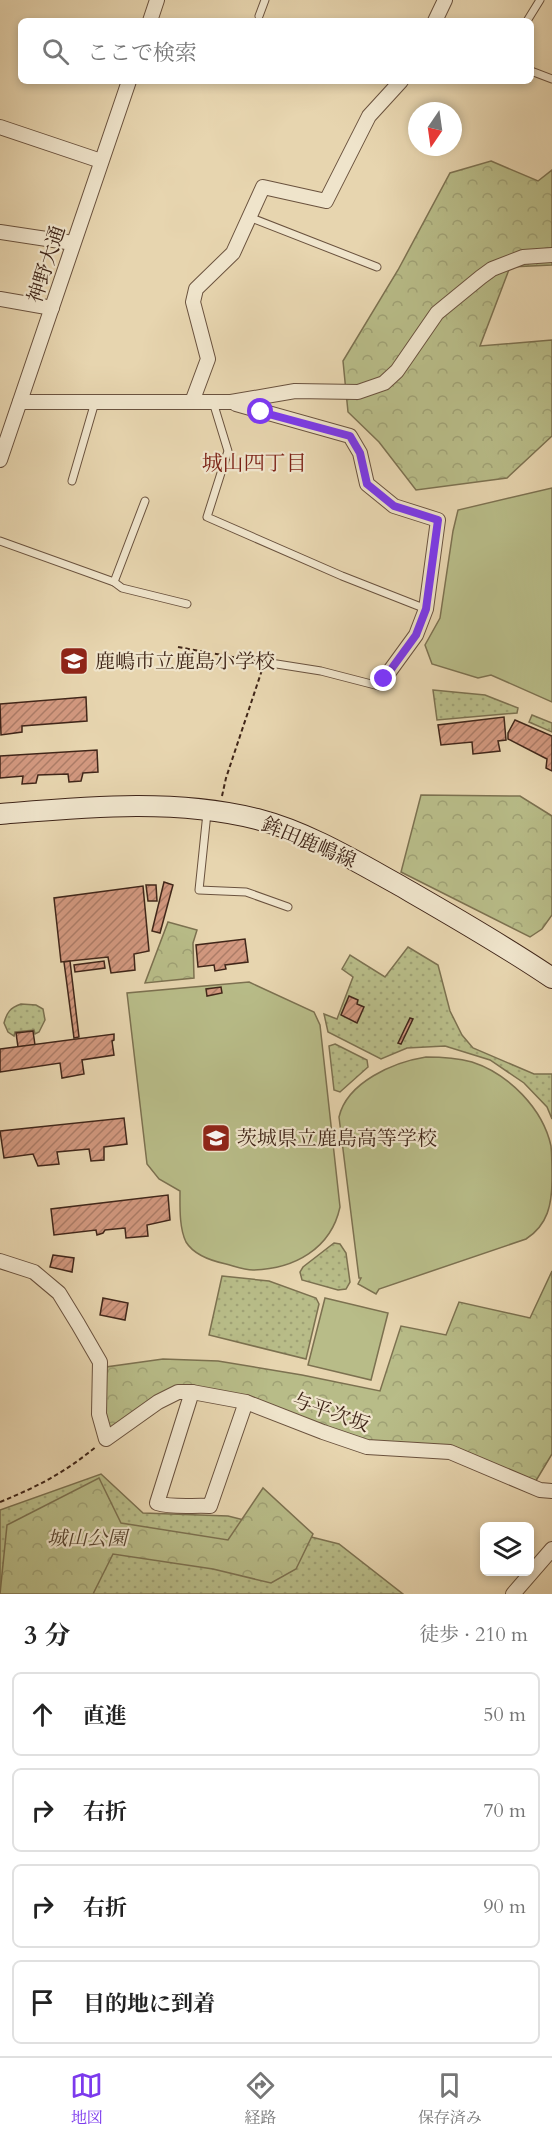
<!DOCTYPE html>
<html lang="ja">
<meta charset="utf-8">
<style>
:root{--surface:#fff;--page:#f6f6f6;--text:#222;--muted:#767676;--line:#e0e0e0;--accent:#7c3aed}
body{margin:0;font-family:Cardo,"Noto Serif JP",serif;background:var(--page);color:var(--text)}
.controls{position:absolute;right:18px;bottom:18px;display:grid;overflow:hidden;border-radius:9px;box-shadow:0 3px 9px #0003}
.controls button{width:54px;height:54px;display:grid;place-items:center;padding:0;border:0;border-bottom:2px solid var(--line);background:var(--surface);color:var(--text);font:30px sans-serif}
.compass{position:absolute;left:408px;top:102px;width:54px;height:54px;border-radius:50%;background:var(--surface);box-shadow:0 3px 9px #0003;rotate:193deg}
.stop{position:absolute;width:18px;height:18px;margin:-14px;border:4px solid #7c3aed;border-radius:50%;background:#fff}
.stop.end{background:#7c3aed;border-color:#fff;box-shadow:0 2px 6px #0008}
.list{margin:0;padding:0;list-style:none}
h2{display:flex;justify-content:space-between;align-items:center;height:78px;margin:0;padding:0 24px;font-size:26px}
h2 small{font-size:20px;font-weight:400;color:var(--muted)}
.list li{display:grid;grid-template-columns:39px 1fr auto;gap:18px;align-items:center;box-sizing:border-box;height:84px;margin:0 12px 12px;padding:0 12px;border:2px solid var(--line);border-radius:9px}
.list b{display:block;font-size:22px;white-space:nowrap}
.list em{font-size:20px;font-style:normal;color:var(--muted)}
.icon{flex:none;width:33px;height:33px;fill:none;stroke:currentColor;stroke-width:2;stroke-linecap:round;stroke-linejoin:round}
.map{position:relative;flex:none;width:552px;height:1594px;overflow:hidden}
.search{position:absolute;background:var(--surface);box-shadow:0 3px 9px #0003;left:18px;right:18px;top:18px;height:66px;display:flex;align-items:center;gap:15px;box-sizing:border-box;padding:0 21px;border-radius:9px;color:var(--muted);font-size:22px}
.sheet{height:462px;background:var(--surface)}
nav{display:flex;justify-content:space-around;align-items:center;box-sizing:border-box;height:84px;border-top:2px solid var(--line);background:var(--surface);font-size:16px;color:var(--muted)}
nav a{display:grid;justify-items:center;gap:3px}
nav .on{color:var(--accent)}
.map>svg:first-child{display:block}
</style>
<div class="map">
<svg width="552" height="1594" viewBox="0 0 552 1594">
<defs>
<pattern id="green-dots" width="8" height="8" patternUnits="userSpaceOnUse" patternTransform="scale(1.5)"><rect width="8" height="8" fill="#b8bc88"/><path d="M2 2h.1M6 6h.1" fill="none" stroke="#9fa175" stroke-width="1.8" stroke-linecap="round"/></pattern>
<pattern id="forest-crowns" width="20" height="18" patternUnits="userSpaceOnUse" patternTransform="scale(1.5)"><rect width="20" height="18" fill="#b8bc88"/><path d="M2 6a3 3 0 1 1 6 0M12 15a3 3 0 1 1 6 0" fill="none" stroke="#9fa175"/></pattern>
<pattern id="building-hatch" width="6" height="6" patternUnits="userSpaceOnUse" patternTransform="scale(1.5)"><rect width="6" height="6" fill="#d2987f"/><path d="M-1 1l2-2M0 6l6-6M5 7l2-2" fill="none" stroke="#ac7c67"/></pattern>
</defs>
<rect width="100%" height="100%" fill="#e7d5af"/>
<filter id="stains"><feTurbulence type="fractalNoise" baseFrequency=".00333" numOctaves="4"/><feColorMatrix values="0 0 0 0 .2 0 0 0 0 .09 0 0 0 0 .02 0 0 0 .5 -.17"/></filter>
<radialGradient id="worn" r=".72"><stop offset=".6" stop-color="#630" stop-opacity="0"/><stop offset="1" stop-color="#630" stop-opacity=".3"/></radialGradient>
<!-- green -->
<g fill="url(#green-dots)" stroke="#7c7150" stroke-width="1.5">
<polygon points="433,690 485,695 518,708 517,713 437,720"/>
<polygon points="532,715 552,723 552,732 529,722"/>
<polygon points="408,947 438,965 450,1011 462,1035 473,1048 534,1074 552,1074 552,1119 547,1107 524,1083 490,1060 445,1046 407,1048 381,1059 328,1032 324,1014 337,1019 353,977 342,969 350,955 385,977"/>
<path d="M21 1004 36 1005 43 1009 45 1020 39 1032 35 1034 34 1030 15 1032 14 1036 8 1032 4 1023C7 1012 10 1008 21 1004Z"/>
<polygon points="335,1044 367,1060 368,1067 340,1092 334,1090 329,1046"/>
<polygon points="334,1243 340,1244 346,1253 350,1282 346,1289 338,1290 302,1280 300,1272 303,1267"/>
<polygon points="222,1276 269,1281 316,1298 319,1304 306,1359 209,1335"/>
<polygon points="101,1474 143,1513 228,1516 339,1544 403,1594 0,1594 0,1510"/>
</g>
<!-- forest -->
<g fill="url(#forest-crowns)" stroke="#7c7150" stroke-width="1.5">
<polygon points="491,161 538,181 552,170 552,265 510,267 480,346 552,340 552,436 507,478 416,490 379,442 348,412 343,361 398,270 450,173"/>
<polygon points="421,795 520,796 552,816 552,915 542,929 530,937 401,872"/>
<polygon points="168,922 197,930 193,943 194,978 145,983"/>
<path d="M552 1271V1454L534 1484 478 1459 360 1440 193 1388 112 1430C98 1419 105 1384 106 1367L163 1359 218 1361 302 1375 380 1391 401 1326 446 1335 459 1302 530 1318Z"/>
<polygon points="99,1478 121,1523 228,1540 263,1488 313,1534 296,1569 271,1583 213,1569 113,1554 93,1594 0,1594 7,1525"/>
</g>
<!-- pitch -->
<g fill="#b8bc88" stroke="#7c7150" stroke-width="1.5">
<polygon points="552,488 552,702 491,675 478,678 432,664 425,645 440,618 453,531 458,510"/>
<path d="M249 982 314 1012 320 1025 340 1207C331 1249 294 1269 253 1270 244 1270 234 1266 226 1264 212 1261 194 1255 186 1242 179 1228 180 1206 180 1191L159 1179 147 1164 127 993Z"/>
<path d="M426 1057C441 1057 457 1058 472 1062 509 1074 543 1109 551 1146 552 1156 552 1169 552 1179 552 1204 548 1225 526 1239L379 1289 376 1294 358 1284 361 1278H359L339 1117C347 1082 394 1062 426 1057Z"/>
<polygon points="325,1298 388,1313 371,1380 308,1365"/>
</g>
<!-- building -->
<g fill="url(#building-hatch)" stroke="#402619" stroke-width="1.5">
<polygon points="86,697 87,721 22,726 22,732 1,735 0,704"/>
<polygon points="504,717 506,740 498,741 500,751 473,754 472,742 441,745 438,725"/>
<polygon points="515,720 552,736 552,771 546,768 547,759 508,739 508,733"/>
<polygon points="97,750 98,772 83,773 81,781 69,782 68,774 38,775 36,783 22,784 23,776 0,778 0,756"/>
<polygon points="164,882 173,885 160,933 152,931"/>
<polygon points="146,885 156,885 157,901 148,901"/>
<polygon points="143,886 149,951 134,954 135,970 111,973 108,957 61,962 54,898"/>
<polygon points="245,939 248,962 225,965 226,969 215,971 214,965 198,967 196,945"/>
<polygon points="70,961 79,1037 74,1038 64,962"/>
<polygon points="104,961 105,968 75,972 74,965"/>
<polygon points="221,987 222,993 207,996 206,989"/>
<polygon points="349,996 358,1000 357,1004 364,1007 357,1023 341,1015"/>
<polygon points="410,1018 413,1019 401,1044 398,1043"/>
<polygon points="33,1031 35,1045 18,1047 16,1033"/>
<polygon points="114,1034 114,1040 112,1041 114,1055 82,1060 84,1074 62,1078 60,1063 0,1072 0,1049"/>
<polygon points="124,1118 127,1144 104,1147 104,1160 91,1161 89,1149 57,1152 59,1164 38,1166 33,1154 4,1158 0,1131"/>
<polygon points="168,1195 170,1220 147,1225 148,1236 126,1238 125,1228 105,1230 103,1233 97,1235 96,1230 54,1235 51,1209"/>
<polygon points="53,1255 74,1258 72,1272 50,1267"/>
<polygon points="103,1298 128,1303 125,1320 100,1315"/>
</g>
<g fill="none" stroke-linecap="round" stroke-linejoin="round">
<!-- service casing -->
<g stroke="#6a523e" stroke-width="9">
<g id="service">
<polyline points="259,16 265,0"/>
<polyline points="527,21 540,0"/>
<polyline points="531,71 552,79"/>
<polyline points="249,217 377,267"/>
<polyline points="213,402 228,451 207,517 342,576 426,609"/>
<polyline points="72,481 95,402"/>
<polyline points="0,541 114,582 122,588 187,604"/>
<polyline points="114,582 145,501"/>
<polyline points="264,662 321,671 379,686 384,679"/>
<polyline points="207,813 199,890 246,892 288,907"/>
</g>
</g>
<!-- minor casing -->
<g stroke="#6a523e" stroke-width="16">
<g id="minor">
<polyline points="150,21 157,0"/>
<polyline points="435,21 445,0"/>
<polyline points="0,127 101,161"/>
<polyline points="0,232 73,243"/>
<polyline points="0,299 52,308"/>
<polyline points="20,402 231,402 295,391 358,392 384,383 397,371 437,313 481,277 492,269 523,257 552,255"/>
<polyline points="192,402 208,359 193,302 196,289 233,253 263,187 326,201 369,116 401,81"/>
<polyline points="236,404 350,436 360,453 367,484 394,506 438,520 426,609 416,635 384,679"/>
<polyline points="0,460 129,81"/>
<polyline points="0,1261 34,1272 59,1293 78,1324 100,1362 99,1414 106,1439 158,1402 178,1392 192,1392 246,1402 323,1432 367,1447 450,1452 540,1490 552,1491"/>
<path d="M192 1392 157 1503C172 1508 193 1505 210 1506L246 1402"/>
<polyline points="513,1594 552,1549"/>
</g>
</g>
<!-- secondary casing -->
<g stroke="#402619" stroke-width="22">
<path id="secondary" d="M0 814C85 807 174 798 257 819 307 832 352 859 397 884 449 914 502 944 552 978"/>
</g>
<!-- path -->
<g stroke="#402619" stroke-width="2" stroke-dasharray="4.5 3" stroke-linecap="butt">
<polyline points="178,647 255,661"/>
<polyline points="222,796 226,778 262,670"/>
<path d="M0 1502C39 1486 64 1473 97 1446"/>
</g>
<!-- service -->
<use href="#service" stroke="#efe4cb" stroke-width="7"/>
<!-- minor -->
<use href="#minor" stroke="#efe4cb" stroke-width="14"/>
<!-- secondary -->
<use href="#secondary" stroke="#efe4cb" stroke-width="20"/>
</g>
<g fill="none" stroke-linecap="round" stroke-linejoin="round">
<!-- route -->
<polyline stroke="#7c3aed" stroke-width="8" points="261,412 350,436 360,453 367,484 394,506 438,520 426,609 416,635 384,679"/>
</g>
<!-- icons -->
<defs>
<g id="school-square" transform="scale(1.5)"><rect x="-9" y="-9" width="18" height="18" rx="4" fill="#8f2418" stroke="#efe4cb"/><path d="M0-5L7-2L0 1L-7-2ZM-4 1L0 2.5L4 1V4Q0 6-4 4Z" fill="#fff"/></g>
</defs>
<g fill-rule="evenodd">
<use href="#school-square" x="74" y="661"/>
<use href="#school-square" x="216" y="1138"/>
</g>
<g text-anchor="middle" stroke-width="4.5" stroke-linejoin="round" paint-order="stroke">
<!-- street labels -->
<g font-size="20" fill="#402619" stroke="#efe4cb">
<text transform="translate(46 264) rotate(-72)" y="7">神野大通</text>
<text transform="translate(309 842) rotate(23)" y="7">鉾田鹿嶋線</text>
<text transform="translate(331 1412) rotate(19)" y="7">与平次坂</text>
</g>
<!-- poi labels -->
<g font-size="20" fill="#402619" stroke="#efe4cb" text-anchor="start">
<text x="95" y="668">鹿嶋市立鹿島小学校</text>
<text x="237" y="1145">茨城県立鹿島高等学校</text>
</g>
<!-- park labels -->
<g font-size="20" font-style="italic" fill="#58442f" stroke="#efe4cb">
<text x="87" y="1545">城山公園</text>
</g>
<!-- neighbourhood labels -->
<g font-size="21" fill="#7a1f14" stroke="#efe4cb">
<text x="254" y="470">城山四丁目</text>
</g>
</g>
<rect width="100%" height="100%" filter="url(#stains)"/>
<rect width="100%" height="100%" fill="url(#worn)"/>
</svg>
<div class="controls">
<button><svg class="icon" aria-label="layers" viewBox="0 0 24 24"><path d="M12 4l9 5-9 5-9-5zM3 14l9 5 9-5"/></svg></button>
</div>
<svg class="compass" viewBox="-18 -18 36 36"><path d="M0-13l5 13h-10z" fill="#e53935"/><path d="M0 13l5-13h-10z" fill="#767676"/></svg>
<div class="stop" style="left:261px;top:412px"></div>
<div class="stop end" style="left:384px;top:679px"></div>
<div class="search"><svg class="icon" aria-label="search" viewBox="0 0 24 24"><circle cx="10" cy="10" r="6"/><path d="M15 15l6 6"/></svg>ここで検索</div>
</div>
<section class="sheet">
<h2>3 分<small>徒歩 · 210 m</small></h2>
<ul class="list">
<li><svg class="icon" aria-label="ahead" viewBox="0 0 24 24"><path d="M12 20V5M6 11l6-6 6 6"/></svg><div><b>直進</b></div><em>50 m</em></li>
<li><svg class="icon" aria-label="right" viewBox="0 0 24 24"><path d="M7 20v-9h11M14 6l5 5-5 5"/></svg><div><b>右折</b></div><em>70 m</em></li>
<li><svg class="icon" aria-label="right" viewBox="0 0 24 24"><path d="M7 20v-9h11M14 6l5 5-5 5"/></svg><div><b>右折</b></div><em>90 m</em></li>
<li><svg class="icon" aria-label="arrive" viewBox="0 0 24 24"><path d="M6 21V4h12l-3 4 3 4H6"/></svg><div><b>目的地に到着</b></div></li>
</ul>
</section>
<nav>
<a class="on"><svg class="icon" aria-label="map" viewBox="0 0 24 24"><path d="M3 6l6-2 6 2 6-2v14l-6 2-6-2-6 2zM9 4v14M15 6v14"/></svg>地図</a>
<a><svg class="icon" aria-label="directions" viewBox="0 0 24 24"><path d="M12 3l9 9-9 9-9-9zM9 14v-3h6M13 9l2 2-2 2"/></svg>経路</a>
<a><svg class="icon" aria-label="saved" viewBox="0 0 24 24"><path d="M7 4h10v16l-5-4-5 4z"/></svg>保存済み</a>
</nav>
